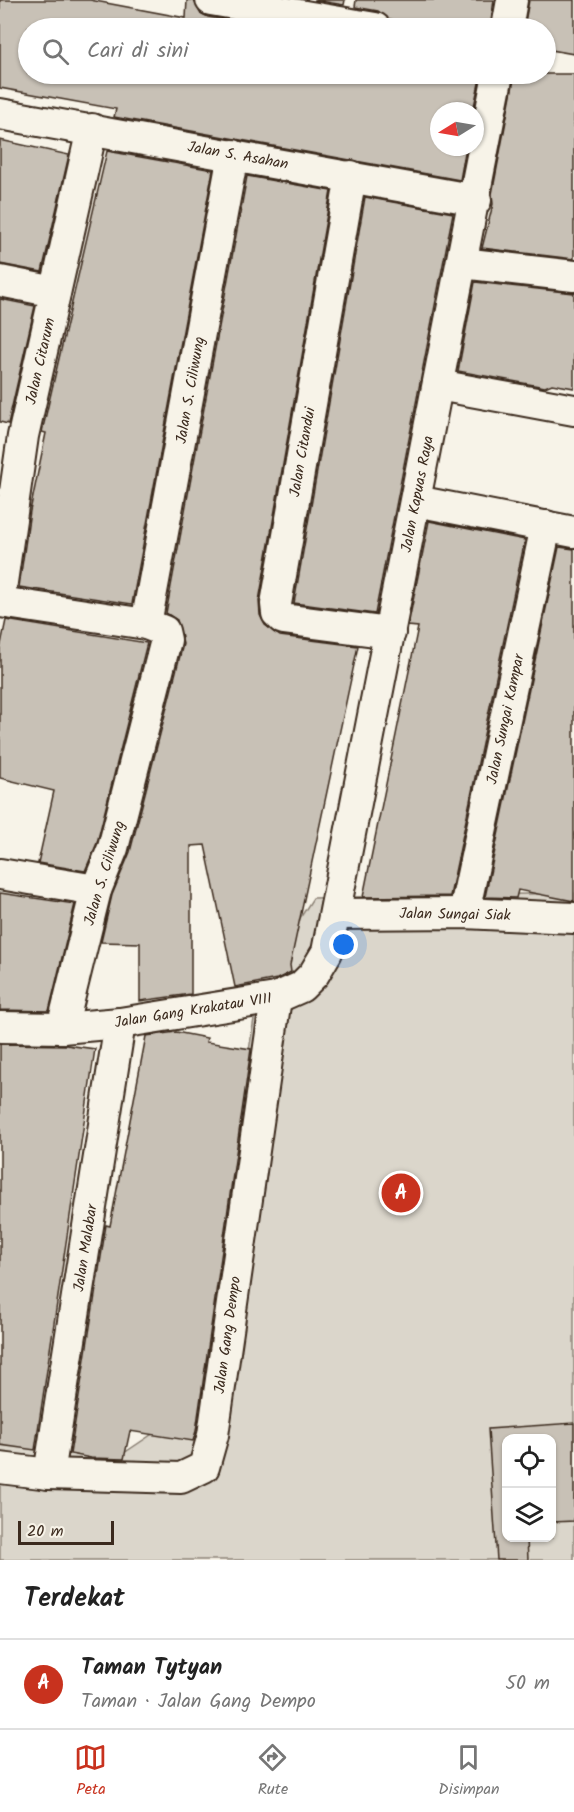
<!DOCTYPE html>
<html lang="id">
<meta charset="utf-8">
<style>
:root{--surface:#fff;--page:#f2f2f2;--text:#222;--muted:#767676;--line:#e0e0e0;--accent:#c8321e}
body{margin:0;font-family:Kalam,sans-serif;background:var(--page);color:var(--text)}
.controls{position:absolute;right:18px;bottom:18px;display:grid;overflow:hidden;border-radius:12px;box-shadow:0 2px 4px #0004}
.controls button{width:54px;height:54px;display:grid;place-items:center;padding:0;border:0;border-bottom:2px solid var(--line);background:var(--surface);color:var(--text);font:30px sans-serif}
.compass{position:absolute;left:430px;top:102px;width:54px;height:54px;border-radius:50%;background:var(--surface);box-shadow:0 2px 4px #0004;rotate:259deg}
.scale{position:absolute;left:18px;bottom:15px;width:96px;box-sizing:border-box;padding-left:6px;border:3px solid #3b2a1e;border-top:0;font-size:16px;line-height:21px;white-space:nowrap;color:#3b2a1e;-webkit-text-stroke:4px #f7f3e8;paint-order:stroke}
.you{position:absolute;left:344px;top:945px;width:21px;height:21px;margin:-15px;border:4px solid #fff;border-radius:50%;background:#1a73e8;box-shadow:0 0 0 9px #1a73e833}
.badge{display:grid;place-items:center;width:39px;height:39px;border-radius:50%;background:var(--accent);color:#fff;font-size:20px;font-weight:700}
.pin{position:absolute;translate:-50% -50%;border:3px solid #fff;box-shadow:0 2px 6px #0006}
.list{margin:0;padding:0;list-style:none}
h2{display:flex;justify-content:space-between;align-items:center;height:78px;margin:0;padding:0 24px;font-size:26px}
h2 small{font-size:20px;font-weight:400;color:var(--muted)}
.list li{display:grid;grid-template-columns:39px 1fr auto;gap:18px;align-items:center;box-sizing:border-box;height:90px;padding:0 24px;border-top:2px solid var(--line)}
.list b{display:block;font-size:22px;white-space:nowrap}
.list p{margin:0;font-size:20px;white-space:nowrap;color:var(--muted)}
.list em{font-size:20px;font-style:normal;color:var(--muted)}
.icon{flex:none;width:33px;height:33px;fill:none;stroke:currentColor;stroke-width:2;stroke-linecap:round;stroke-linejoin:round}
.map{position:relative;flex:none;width:574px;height:1560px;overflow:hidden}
.search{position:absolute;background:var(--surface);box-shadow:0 2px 4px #0004;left:18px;right:18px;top:18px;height:66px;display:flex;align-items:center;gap:15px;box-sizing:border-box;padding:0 21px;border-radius:33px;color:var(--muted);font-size:22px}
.sheet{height:168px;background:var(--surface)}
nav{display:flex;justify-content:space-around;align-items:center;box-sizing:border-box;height:84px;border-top:2px solid var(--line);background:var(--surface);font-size:16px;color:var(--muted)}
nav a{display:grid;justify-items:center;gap:3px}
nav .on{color:var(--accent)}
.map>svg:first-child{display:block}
</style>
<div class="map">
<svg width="574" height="1560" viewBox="0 0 574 1560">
<rect width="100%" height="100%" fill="#f7f3e8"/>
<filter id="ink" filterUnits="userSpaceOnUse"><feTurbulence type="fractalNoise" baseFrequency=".0167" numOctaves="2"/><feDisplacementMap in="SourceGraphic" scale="12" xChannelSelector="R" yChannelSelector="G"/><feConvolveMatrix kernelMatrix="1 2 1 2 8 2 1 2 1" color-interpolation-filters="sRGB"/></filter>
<g filter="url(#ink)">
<!-- green -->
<path fill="#dbd6cb" stroke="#8b8074" stroke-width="1.5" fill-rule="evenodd" d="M574 893V1560H0V1442L115 1459 194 1406 260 980 313 898ZM506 1438H552V1538H506Z"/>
<!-- building -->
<g fill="#c8c1b6" stroke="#3b2a1e" stroke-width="1.5">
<polygon points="0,0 90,0 186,18 187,0 194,0 200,13 208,17 275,28 28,28 28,74 481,74 473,111 439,111 439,147 466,147 460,180 114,117 116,109 0,88"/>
<polygon points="314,0 345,0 344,5"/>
<polygon points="356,0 494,0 490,28 438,28 389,19 378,11 355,7"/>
<polygon points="529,0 574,0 574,54 546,49 546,28 524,28"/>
<polygon points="515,74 574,74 574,259 482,248 493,204 492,194"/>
<polygon points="0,140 69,155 42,272 0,264"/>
<polygon points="107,151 213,170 132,604 19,587 30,511 46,433 42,432"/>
<polygon points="247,176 331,191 259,601 260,615 265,625 280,636 358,646 290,965 291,972 277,979 235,987 205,845 191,846 191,994 140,1001 140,943 101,942 112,895 130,852 183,644 177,620 166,613"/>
<polygon points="365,197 453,213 375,614 294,603"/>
<polygon points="475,282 574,293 574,388 552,384 545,387 458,371"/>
<polygon points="0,299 35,306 8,424 0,422"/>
<polygon points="429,521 525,540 450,896 363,897 418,627 408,626"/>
<polygon points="559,547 574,549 574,901 518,890 516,898 485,897"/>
<polygon points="6,620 147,643 97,843 85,871 38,863 54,791 0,778 0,649"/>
<polygon points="0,893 75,904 49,1011 0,1010"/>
<polygon points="176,1032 207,1038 206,1042 251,1049 196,1431 193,1441 130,1431 124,1459 91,1458 70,1454 106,1225 110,1226 146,1036"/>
<polygon points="0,1044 66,1045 95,1049 35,1450 0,1445"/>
<polygon points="574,1423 574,1521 552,1522 552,1438 507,1438 507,1538 527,1538 528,1560 497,1560 488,1429"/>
</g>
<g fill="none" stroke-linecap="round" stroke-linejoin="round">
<!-- minor casing -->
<g stroke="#3b2a1e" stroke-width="34">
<g id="minor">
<polyline points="211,0 375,28"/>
<polyline points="507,28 512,0"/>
<polyline points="0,114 476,200"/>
<polyline points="351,176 276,604 277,613 283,619 390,633"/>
<polyline points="462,263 574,276"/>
<polyline points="0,281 55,292"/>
<polyline points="438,385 574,410"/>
<polyline points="416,501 574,532"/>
<polyline points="0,596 23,436 92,129"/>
<polyline points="0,602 146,624 164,631 166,640 113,848 96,890 62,1028"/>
<polyline points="146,624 233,155"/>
<polyline points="0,874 96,890"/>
<polyline points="464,913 546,526"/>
<polyline points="336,914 464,913 574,918"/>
<polyline points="0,1027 62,1028 120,1023 276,998 301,987 314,974 327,952 498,74"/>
<polyline points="0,1468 49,1474 181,1478 204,1467 213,1435 276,998"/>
<polyline points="49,1474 120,1023"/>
</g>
</g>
<!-- minor -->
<use href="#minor" stroke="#f7f3e8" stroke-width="30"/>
</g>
</g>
<g text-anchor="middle" stroke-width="4.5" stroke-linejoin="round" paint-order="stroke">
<!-- street labels -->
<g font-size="15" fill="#3b2a1e" stroke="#f7f3e8">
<text transform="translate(238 155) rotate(10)" y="5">Jalan S. Asahan</text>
<text transform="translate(40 361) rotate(-77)" y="5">Jalan Citarum</text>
<text transform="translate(190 390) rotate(-80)" y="5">Jalan S. Ciliwung</text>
<text transform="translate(302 452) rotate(-80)" y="5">Jalan Citandui</text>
<text transform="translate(417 494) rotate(-79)" y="5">Jalan Kapuas Raya</text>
<text transform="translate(505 719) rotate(-78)" y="5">Jalan Sungai Kampar</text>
<text transform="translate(104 873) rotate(-73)" y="5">Jalan S. Ciliwung</text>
<text transform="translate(455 914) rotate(1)" y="5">Jalan Sungai Siak</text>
<text transform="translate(193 1010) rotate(-9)" y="5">Jalan Gang Krakatau VIII</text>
<text transform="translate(85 1248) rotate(-81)" y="5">Jalan Malabar</text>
<text transform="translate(227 1335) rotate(-82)" y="5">Jalan Gang Dempo</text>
</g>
</g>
</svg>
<div class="controls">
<button><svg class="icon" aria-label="locate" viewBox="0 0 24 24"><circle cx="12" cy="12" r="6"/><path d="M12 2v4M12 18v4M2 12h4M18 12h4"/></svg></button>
<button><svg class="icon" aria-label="layers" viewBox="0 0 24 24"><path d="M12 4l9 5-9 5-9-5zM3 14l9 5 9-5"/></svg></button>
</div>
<svg class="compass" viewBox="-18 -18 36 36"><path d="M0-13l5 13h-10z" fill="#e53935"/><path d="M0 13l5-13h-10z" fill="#767676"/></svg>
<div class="scale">20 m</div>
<div class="you"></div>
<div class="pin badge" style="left:401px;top:1193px">A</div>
<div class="search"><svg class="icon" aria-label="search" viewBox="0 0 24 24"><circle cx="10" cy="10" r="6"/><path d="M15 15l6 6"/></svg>Cari di sini</div>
</div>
<section class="sheet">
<h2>Terdekat<small></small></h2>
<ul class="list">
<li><span class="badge">A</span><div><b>Taman Tytyan</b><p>Taman · Jalan Gang Dempo</p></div><em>50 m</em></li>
</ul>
</section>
<nav>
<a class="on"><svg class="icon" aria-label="map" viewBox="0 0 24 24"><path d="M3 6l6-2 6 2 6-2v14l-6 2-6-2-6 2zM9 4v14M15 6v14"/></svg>Peta</a>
<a><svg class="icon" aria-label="directions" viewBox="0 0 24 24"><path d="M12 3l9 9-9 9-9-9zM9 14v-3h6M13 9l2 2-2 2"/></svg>Rute</a>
<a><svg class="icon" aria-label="saved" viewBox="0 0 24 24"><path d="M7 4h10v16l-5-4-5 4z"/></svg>Disimpan</a>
</nav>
